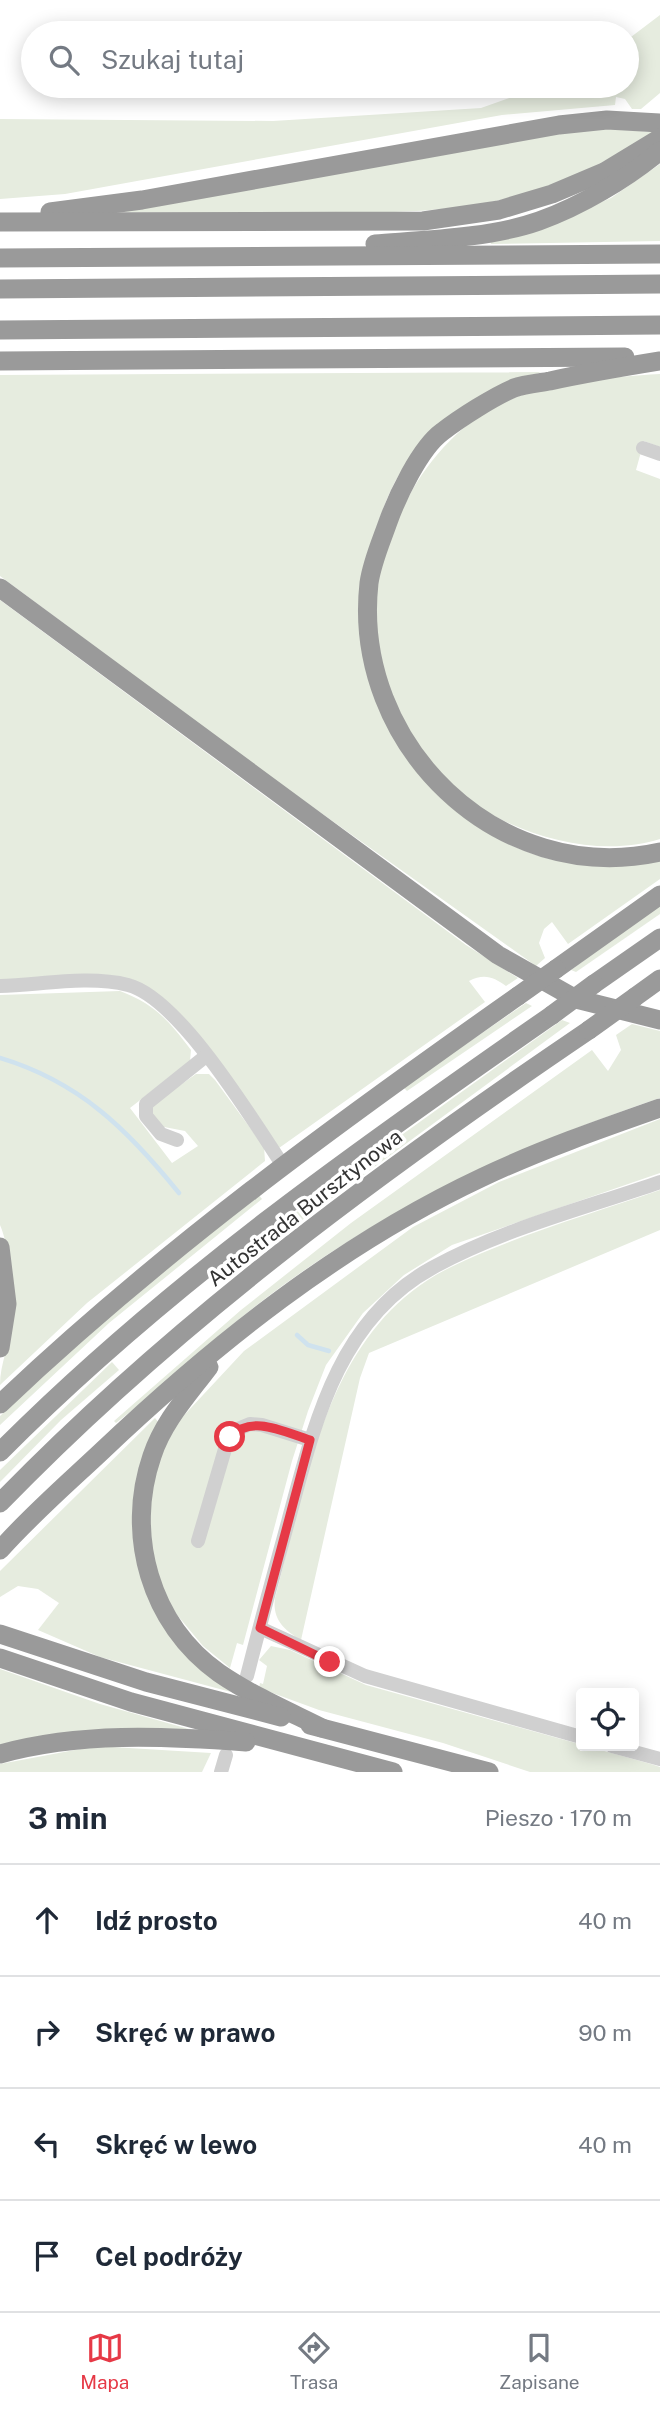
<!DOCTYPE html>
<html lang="pl">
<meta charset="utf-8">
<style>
:root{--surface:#fff;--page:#f6f6f7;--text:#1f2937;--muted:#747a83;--line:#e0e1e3;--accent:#e63946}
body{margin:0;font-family:"Public Sans",sans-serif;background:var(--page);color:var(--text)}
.controls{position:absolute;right:21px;bottom:21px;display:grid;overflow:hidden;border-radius:7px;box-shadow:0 4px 18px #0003}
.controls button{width:63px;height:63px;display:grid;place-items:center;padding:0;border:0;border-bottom:2px solid var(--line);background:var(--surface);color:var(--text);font:35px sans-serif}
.stop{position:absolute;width:21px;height:21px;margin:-16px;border:5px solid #e63946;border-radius:50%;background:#fff}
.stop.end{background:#e63946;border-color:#fff;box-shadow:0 2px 7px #0008}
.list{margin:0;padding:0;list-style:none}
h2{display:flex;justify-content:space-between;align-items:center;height:91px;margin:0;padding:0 28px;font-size:30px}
h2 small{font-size:23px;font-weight:400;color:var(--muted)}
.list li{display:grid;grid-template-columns:46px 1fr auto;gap:21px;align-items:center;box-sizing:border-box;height:112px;padding:0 28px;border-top:2px solid var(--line)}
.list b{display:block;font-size:26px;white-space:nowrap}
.list em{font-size:23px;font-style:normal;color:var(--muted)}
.icon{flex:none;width:38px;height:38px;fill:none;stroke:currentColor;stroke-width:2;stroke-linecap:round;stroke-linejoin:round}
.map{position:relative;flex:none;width:660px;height:1772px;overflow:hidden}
.search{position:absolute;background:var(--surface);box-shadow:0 4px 18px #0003;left:21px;right:21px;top:21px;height:77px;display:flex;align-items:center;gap:18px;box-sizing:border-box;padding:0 24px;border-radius:38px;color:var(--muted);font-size:26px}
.sheet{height:539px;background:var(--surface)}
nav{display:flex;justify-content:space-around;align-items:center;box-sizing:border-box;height:98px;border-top:2px solid var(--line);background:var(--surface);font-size:19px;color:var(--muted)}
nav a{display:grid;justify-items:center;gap:4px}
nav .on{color:var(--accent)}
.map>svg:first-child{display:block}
</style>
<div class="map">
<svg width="660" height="1772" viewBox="0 0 660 1772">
<rect width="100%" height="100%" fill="#fff"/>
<!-- green -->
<g fill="#e6ecdf">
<polygon points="660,15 660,93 641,109 632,109 625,99 616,97 615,105 502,115 65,194 0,199 0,119 273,121 481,108 543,86 627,86 627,40"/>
<path d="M613 129 653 132C638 144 620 153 603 162 504 216 407 213 298 213 234 213 171 213 107 212L565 131Z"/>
<polygon points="660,164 660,241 491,244 490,240 561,219 611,198"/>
<path d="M541 372C527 378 510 382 497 390 477 402 429 439 414 455 391 479 380 516 371 546 330 676 411 815 539 856 577 868 621 866 660 860V879L568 944 552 922 544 929 539 943 545 958 536 966 265 773 0 576V375Z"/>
<path d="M660 374V447L644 441 636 470 660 479V839C581 864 472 822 422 757 399 727 377 662 374 624 370 578 388 537 408 498 429 458 466 417 509 400 558 381 609 377 660 374Z"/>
<path d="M0 600 466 945 518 978 506 986C494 977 484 973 469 981L485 1002 279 1148 184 1022 121 979 0 982Z"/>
<polygon points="660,904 660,914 576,972 571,970"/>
<path d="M120 991C156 1005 168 1020 191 1050L190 1061 130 1108 172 1163 198 1146 185 1131 159 1126 153 1116 152 1105 196 1074H209L215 1080 264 1147 265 1161 87 1303 0 1385C0 1363 10 1344 12 1322 15 1296 10 1248 0 1225V995Z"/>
<polygon points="526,1003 532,1006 407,1091 403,1087"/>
<polygon points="562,1020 570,1023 256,1254 250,1248 336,1182"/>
<path d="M632 1024 660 1031V1098C526 1143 397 1202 282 1286 231 1323 184 1367 135 1408L116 1423 114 1421 241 1310 351 1223 592 1050 608 1071 621 1050 616 1035Z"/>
<polygon points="660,1119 660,1173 452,1245 404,1275 363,1313 326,1365 308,1411 292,1461 243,1645 237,1643 230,1668 203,1646 173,1610 156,1580 147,1500 159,1457 175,1425 244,1351 413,1227 499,1182"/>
<path d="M660 1190V1230L369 1353 360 1378 301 1640C284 1630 272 1619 275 1598 307 1479 327 1327 451 1267 517 1235 591 1214 660 1190Z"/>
<polygon points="258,1194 262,1199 109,1323 0,1425 0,1416 105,1318"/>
<polygon points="112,1362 119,1370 61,1420 0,1482 0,1470"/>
<polygon points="155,1418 159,1423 136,1489 171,1638 203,1672 231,1692 100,1657 38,1630 59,1603 38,1589 18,1586 0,1597 0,1571"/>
<polygon points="271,1646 290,1650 366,1685 651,1764 660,1767 660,1772 530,1772 443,1743 319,1710 259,1688 260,1683 263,1684 267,1666 259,1660"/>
<path d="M0 1669 100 1704 196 1731C123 1728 71 1726 0 1747Z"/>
<polygon points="96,1746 211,1753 202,1772 0,1772 0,1764"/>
</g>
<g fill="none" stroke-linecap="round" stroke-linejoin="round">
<!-- stream -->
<g stroke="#cfe2ee" stroke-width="4.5">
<path d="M0 1058C80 1082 128 1130 179 1193"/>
<polyline points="297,1335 308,1345 329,1351"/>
</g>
<!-- minor -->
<g stroke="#d0d0d0" stroke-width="14">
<polyline points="643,448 660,454"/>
<path d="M0 986C40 985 88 975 128 985 179 998 252 1119 282 1164"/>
<polyline points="177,1140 161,1134 146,1116 146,1104 206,1056"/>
<polyline points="198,1541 225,1449 238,1429 250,1424 262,1425 310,1440"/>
<polyline points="260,1628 365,1676 581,1737"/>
<path d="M247 1676C260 1625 274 1573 288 1522 314 1426 337 1320 432 1268 502 1229 585 1208 660 1182"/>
<polyline points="612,1746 660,1759"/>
<polyline points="221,1772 226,1755"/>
</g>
<!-- highway -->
<g stroke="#9a9a9a" stroke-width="19">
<polyline points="50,212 142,200 559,125 607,120 660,123"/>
<polyline points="0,222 423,221 499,210 552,194 604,172 660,138"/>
<path d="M375 244C426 240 491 238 539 221 581 206 626 179 660 151"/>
<polyline points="0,258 660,254"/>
<polyline points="0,289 660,284"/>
<polyline points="0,330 660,325"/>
<polyline points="0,361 625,357"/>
<path d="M660 361C623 367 587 373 550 381 539 383 525 384 514 388 493 397 460 418 442 432 420 448 397 497 388 522 381 542 372 562 369 583 351 744 498 888 660 852"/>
<polyline points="0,588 498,955 576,999 660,1020"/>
<polyline points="556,969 660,895"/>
<polyline points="594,984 660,938"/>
<polyline points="635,997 660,979"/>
<polyline points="0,1247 7,1304 0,1348"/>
<path d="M209 1367C188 1395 163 1422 152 1456 125 1534 150 1624 219 1673 251 1695 288 1711 322 1728"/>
<path d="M0 1404C161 1251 336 1124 518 996"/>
<path d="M0 1452C166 1285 359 1149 552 1015"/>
<path d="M0 1503C175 1322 381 1171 589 1030"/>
<path d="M0 1550C31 1515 68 1483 102 1451 216 1343 340 1244 483 1177 540 1150 600 1129 660 1108"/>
<polyline points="0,1634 146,1682 281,1717"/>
<polyline points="0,1658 131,1702 393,1772"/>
<polyline points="310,1725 489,1772"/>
<path d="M0 1754C80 1732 163 1736 246 1742"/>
</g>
<!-- highway-bridge -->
<g stroke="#9a9a9a" stroke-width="19">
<polyline points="518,996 556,969"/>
<polyline points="552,1015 594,984"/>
<polyline points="589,1030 635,997"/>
</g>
</g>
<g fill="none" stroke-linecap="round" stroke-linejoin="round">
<!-- route -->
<path stroke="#e63946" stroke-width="9" d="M230 1437C252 1414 284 1432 310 1440L260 1628 330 1662"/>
</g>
<g text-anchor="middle" stroke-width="7" stroke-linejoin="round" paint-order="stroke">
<!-- street labels -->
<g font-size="21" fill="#333" stroke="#fff">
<text transform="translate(305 1208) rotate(-38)" y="7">Autostrada Bursztynowa</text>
</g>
</g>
</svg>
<div class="controls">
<button><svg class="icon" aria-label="locate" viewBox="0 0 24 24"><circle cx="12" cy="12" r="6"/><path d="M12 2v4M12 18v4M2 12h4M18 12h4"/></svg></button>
</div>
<div class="stop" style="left:230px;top:1437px"></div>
<div class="stop end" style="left:330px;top:1662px"></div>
<div class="search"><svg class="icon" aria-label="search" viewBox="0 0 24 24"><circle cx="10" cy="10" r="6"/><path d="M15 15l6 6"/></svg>Szukaj tutaj</div>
</div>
<section class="sheet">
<h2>3 min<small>Pieszo · 170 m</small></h2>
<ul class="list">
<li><svg class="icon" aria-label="ahead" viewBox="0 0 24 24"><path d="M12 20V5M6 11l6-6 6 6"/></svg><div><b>Idź prosto</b></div><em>40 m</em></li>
<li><svg class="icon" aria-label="right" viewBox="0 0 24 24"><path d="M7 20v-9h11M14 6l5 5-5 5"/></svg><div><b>Skręć w prawo</b></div><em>90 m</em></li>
<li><svg class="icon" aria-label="left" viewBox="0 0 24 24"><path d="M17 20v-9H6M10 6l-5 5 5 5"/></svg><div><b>Skręć w lewo</b></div><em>40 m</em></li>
<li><svg class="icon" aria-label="arrive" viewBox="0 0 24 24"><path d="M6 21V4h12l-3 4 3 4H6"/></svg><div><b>Cel podróży</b></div></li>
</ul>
</section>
<nav>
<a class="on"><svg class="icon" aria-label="map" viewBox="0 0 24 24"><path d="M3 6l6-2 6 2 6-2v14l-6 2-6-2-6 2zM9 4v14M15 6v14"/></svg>Mapa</a>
<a><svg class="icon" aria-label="directions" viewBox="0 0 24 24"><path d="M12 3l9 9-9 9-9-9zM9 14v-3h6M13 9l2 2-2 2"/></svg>Trasa</a>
<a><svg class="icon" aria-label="saved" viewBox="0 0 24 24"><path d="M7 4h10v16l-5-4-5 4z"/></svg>Zapisane</a>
</nav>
